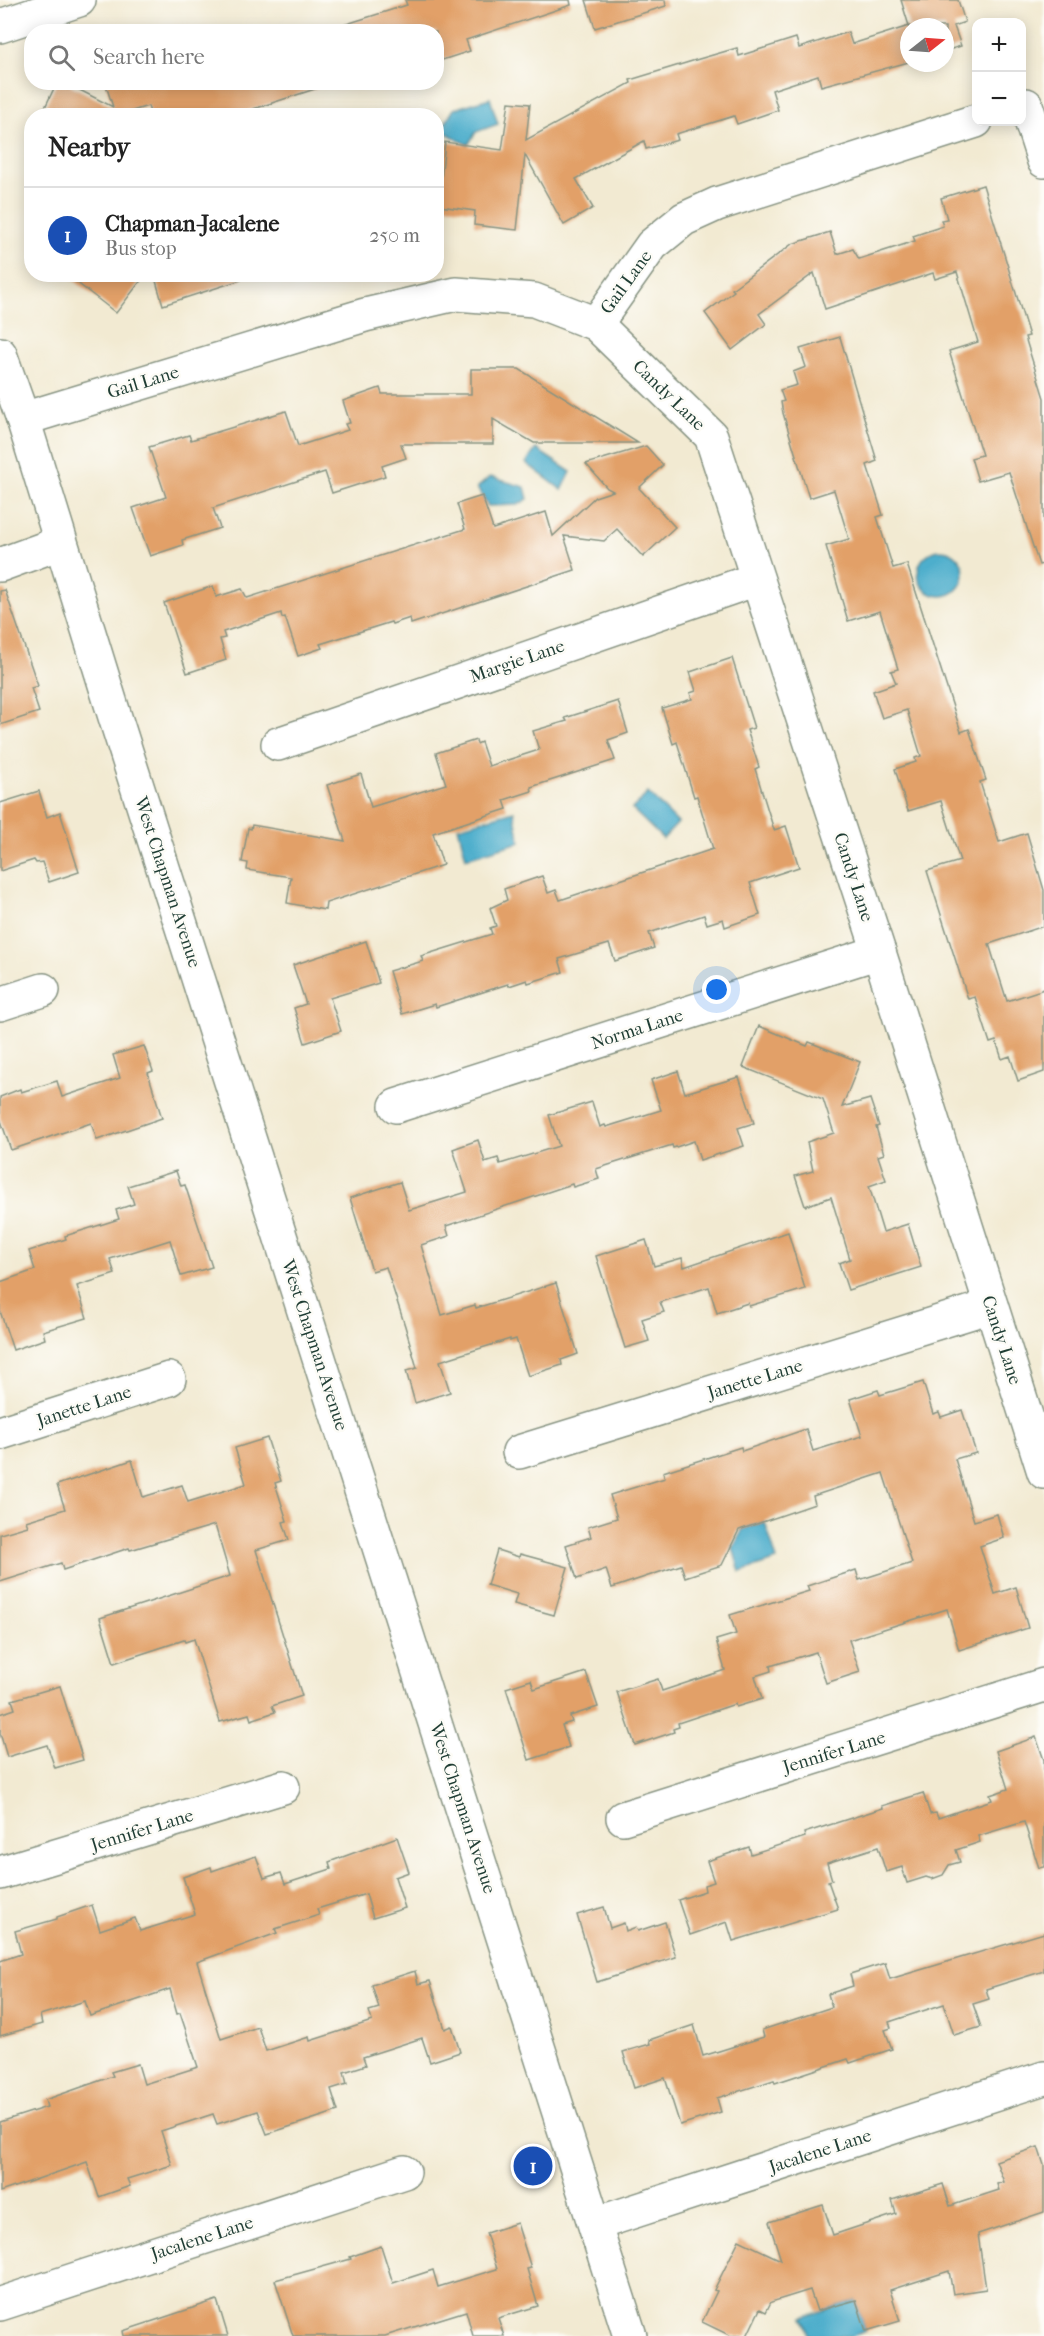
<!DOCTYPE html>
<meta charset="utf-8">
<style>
:root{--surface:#fff;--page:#f6f6f6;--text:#222;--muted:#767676;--line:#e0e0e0;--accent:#b5179e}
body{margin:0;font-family:"IM FELL French Canon",serif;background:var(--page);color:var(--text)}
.controls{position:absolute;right:18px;top:18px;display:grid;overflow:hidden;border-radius:12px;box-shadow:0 3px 15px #0003}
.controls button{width:54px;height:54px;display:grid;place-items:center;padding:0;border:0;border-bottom:2px solid var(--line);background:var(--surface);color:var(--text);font:30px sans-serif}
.compass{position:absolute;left:900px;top:18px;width:54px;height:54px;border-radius:50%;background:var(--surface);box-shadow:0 3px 15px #0003;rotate:73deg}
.you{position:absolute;left:717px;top:990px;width:21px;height:21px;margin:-15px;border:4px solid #fff;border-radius:50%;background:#1a73e8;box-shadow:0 0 0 9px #1a73e833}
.badge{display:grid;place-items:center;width:39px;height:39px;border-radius:50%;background:var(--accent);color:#fff;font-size:20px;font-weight:700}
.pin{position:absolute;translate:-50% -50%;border:3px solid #fff;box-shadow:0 2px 6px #0006}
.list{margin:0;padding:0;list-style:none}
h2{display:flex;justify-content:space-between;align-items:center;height:78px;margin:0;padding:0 24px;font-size:26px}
h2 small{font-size:20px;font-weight:400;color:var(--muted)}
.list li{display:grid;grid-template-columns:39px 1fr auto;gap:18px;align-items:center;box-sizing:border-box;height:96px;padding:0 24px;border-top:2px solid var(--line)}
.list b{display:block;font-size:22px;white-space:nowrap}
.list p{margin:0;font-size:20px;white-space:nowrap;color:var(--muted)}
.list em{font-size:20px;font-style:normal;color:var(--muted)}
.icon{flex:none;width:33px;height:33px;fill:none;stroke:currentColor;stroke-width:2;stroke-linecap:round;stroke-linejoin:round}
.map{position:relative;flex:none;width:1044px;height:2336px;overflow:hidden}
.search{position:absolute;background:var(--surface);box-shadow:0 3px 15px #0003;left:24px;top:24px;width:420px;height:66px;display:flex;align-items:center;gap:15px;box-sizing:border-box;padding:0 21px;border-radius:24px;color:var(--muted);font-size:22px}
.panel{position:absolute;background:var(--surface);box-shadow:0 3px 15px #0003;left:24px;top:108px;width:420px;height:174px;border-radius:24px}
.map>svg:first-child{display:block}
</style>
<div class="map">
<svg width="1044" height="2336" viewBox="0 0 1044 2336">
<rect width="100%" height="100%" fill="#fdfcf7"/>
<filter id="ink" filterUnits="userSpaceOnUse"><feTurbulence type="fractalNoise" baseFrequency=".0167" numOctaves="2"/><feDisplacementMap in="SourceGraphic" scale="12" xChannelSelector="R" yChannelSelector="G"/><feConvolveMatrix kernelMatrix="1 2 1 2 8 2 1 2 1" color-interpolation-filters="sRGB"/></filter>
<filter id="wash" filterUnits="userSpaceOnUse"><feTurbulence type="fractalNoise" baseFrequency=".008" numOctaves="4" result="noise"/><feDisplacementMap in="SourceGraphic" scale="24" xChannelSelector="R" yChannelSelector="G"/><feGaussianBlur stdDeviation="1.35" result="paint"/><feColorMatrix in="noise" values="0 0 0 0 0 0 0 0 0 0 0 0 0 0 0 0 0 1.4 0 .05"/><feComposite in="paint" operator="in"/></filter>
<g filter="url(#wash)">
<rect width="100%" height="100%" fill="#f2ead2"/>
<!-- water -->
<g fill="#4daecc" stroke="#367680" stroke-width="1.5">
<polygon points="490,98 498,124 476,132 468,145 441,130 454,109"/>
<polygon points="536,449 571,472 562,490 526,463"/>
<polygon points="490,477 525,487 528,499 518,505 488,506 477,488"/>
<circle cx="941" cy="573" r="23"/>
<polygon points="648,793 678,823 663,839 632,809"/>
<polygon points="514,811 520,842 466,858 458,827"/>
<polygon points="765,1522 777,1560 740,1572 733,1548 743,1529"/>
<polygon points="856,2300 866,2331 852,2336 809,2336 803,2317"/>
</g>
<g id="blocks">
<!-- building -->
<g fill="#e2a067">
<polygon points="405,0 570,0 571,5 466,40 470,51 436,62 436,32 341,32 340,26 407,5"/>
<polygon points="586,0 665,0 666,6 595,28"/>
<polygon points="901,0 958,0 965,22 954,26 961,46 945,51 945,27 909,27 909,62 821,86 818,75 772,90 778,110 737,124 734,116 676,134 678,140 646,149 644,141 576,179 593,208 564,225 525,155 517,230 474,225 475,211 440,206 440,189 445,142 502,150 509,102 530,104 526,140 631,83 630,80 699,59 737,48 739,56 796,38 799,48 848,32 852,44 909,26"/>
<polygon points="57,82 64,82 113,107 105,82 317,82 318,88 232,116 151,116 148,106 126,113 131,116 41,116"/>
<polygon points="983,185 1029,336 1025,337 1044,398 1044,564 1039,565 1009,472 978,481 971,458 982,455 949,351 978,342 957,272 935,279 933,273 825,309 814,273 759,314 766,324 732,350 705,313 734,291 732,289 792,244 830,232 837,254 853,249 859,259 915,241 913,236 943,226 941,220 947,219 941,198"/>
<polygon points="66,274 146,274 116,313"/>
<polygon points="154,274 241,274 241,280 163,305"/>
<polygon points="840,337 877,461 867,465 883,515 877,517 893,568 907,564 961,732 969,729 986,780 980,782 999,842 1027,833 1044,890 1044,926 989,944 1007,1001 1044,989 1044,1072 1018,1081 1010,1056 1002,1059 996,1041 990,1043 975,997 968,999 927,871 960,861 941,801 908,811 895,769 916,762 915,758 921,756 907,710 882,718 873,691 896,683 891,671 898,669 880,611 848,621 826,546 849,539 834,490 809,498 783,413 781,402 784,401 780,390 797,385 793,372 806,367 800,349"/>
<polygon points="471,369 519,369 638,443 534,443 493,419 493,444 401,444 406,458 382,466 385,476 332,493 325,472 213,508 220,528 182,540 183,545 150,556 133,508 166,497 149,447 189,435 191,440 286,411 298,446 348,430 345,424 350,423 343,401 380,388 382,394 471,394"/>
<polygon points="646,446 663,465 639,488 675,527 643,557 617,529 604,541 564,536 575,570 411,624 410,618 392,624 391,622 320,644 322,648 298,656 285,617 282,618 281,613 223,632 225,638 220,639 226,660 187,673 164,603 213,586 216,597 242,589 247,598 465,529 457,504 482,496 493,529 546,512 553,536 595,497 613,491 607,488 586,464"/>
<polygon points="5,590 38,686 31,688 39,712 0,725 0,591"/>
<polygon points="732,658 754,728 747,730 759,767 755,769 774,830 786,826 799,867 750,883 760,915 725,927 723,919 707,924 704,915 649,933 654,948 615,961 609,944 559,959 563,972 528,983 527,980 509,986 508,984 436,1007 435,1004 402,1014 389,971 423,961 421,956 492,934 490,928 496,926 490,908 507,900 504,889 542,876 548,893 556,890 560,900 713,849 697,796 694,797 677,742 673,744 662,708 692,699 690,693 696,691 690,672"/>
<polygon points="618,701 628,733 608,740 615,760 531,787 532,791 504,800 507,809 433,833 443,865 326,903 325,910 287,903 291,877 247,870 248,863 242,862 248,828 251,829 252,825 345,841 327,785 361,774 371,807 446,784 436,753 476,740 477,744 481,742 489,766 539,750 533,731 567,721 565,718"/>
<polygon points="39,791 47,817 60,812 79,872 49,882 42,862 36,863 34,860 0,871 0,803"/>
<polygon points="366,941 379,983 330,998 341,1031 305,1043 294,1008 306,1004 293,965"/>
<polygon points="759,1026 807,1046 809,1042 860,1062 842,1107 870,1099 879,1126 876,1127 884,1154 878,1156 886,1180 869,1186 883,1232 908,1224 921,1267 848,1290 839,1263 850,1259 831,1197 805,1206 795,1176 813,1171 807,1142 834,1133 823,1099 743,1067"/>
<polygon points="144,1046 153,1071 148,1073 162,1118 97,1140 91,1123 11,1150 0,1118 0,1097 20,1089 21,1092 57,1081 62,1097 120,1078 113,1055"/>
<polygon points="678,1071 685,1093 739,1077 754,1123 738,1128 744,1146 700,1160 694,1141 673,1148 672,1145 596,1169 599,1179 573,1187 572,1184 446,1226 449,1236 421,1245 442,1315 475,1305 476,1308 556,1283 578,1354 561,1360 562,1365 528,1376 516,1339 510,1341 510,1339 440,1361 450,1392 415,1403 406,1371 417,1368 405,1326 386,1267 372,1271 350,1198 400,1182 409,1210 467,1192 453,1149 478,1140 485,1162 498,1158 500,1164 559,1146 549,1115 592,1102 600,1127 605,1125 606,1127 661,1110 651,1080"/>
<polygon points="176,1171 181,1186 185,1185 212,1267 181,1276 170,1240 110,1259 115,1274 77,1286 87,1318 43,1331 45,1339 13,1350 0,1311 0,1282 35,1270 29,1251 66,1239 65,1236 119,1219 116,1210 134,1204 128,1186"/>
<polygon points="788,1232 805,1289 749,1306 748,1303 717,1313 709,1287 660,1302 664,1312 642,1319 649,1341 625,1348 596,1256 646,1240 654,1266 682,1258 684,1267"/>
<polygon points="923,1382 933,1414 939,1412 941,1417 962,1410 976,1453 955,1459 974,1521 997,1514 1004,1538 980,1546 995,1594 1016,1587 1028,1628 959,1650 947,1609 849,1640 860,1672 826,1683 816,1652 770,1666 771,1671 755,1676 762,1699 736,1707 735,1704 678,1723 679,1727 673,1729 674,1732 635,1745 617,1692 658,1679 662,1691 725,1670 716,1640 736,1634 730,1615 809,1591 807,1586 856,1570 859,1580 912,1563 883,1473 813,1496 815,1504 739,1530 722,1565 685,1577 681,1565 612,1588 606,1569 577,1579 566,1545 591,1537 588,1527 617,1518 610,1495 665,1478 663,1472 741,1447 742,1451 806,1429 813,1451 862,1436 850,1399 878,1390 880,1395"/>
<polygon points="267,1438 281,1481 275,1483 287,1521 283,1522 289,1540 256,1550 302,1696 272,1706 275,1712 251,1720 249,1714 220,1722 194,1639 185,1642 184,1640 114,1663 100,1618 230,1576 215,1525 130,1550 129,1548 63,1570 61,1563 0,1582 0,1534 28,1526 26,1521 65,1509 57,1485 132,1460 143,1497 182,1485 188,1502 246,1484 235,1448"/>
<polygon points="497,1550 519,1557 520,1554 568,1567 554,1615 514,1604 517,1594 487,1585"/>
<polygon points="586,1672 598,1707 570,1716 572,1722 562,1725 569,1747 529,1760 506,1688 531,1680 534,1689"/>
<polygon points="60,1686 83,1760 55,1768 47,1745 7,1757 0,1733 0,1714 15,1709 12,1700"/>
<polygon points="1036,1737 1044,1760 1044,1867 1039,1868 1024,1822 978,1836 980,1842 956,1850 960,1862 949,1865 943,1875 932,1879 926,1877 907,1883 902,1867 886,1872 878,1847 827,1863 832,1880 828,1881 838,1909 733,1941 727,1922 690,1935 678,1900 705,1891 704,1885 714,1882 707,1861 749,1847 751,1854 805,1837 804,1833 883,1808 882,1806 923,1793 930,1814 936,1813 938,1818 992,1800 990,1795 1008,1789 996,1751"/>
<polygon points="397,1837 409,1872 395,1877 405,1908 373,1918 366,1894 317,1909 319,1915 275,1929 277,1933 197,1962 221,2039 258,2027 266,2051 309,2037 310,2041 372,2021 369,2011 379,2008 372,1985 415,1971 418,1984 430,1981 445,2029 452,2026 460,2052 430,2062 422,2038 363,2057 366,2065 344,2072 347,2084 331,2089 338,2111 267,2134 258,2111 217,2124 213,2114 161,2131 172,2165 127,2179 130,2186 99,2197 87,2162 0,2192 0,2122 47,2107 45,2100 113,2076 111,2072 138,2064 144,2084 198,2067 180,2013 177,2014 170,1989 90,2016 85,2001 40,2015 42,2024 0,2036 0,1961 21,1954 15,1931 57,1919 57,1917 92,1905 100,1930 135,1918 140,1931 195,1914 183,1877 211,1867 212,1871 256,1856 264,1878 281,1873 285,1884 331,1869 329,1862"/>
<polygon points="604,1907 610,1928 624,1923 626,1931 636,1927 638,1931 665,1922 676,1957 597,1982 577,1915"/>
<polygon points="1044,1933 1044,1971 986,1989 989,1999 973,2004 981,2027 954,2035 944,2004 889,2022 891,2028 885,2030 892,2049 850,2063 848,2059 775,2083 774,2080 717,2098 721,2112 680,2125 665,2078 634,2088 623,2052 650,2044 649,2040 694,2025 703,2056 764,2037 762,2030 832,2007 828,1994 853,1986 850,1974 885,1963 890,1979"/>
<polygon points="1038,2147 1044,2165 1044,2212 978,2234 986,2289 953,2294 949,2271 890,2290 900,2321 866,2331 856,2300 817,2311 810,2290 771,2302 766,2312 760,2309 747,2336 731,2336 702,2322 717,2291 714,2290 739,2240 781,2260 769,2222 823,2205 833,2235 896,2214 892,2200 943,2184 950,2206 999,2190 997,2184 1004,2182 996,2161"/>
<polygon points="517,2223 531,2268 527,2269 538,2306 498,2318 504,2336 473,2336 466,2311 385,2336 293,2336 275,2280 351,2259 350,2257 381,2246 393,2283 433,2270 438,2287 497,2269 486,2233"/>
<polygon points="217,2300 228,2336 124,2336 123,2331"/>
</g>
</g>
</g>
<g filter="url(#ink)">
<use href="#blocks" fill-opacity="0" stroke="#889483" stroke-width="1.5"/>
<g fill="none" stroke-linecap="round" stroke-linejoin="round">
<!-- street casing -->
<g stroke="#889483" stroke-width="36">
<g id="street">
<polyline points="1022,106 1026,105 1044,161"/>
<polyline points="596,324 711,436 879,952 1044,1472"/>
<polyline points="23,419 365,315 456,294 534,300 596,324 652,245 684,219 717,204 976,121"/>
<polyline points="0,565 60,543"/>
<polyline points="278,744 757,579"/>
<polyline points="0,1004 43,990"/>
<polyline points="396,1106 879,952"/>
<polyline points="0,1433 169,1379"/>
<polyline points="519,1452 991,1306"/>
<polyline points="623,1818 1044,1685"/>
<polyline points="0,1873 283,1787"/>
<polyline points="595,2224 1044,2078"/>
<polyline points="0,2304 404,2172"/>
</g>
</g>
<!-- secondary casing -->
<g stroke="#889483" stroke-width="36">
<polyline id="secondary" points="0,26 79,0"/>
</g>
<!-- primary casing -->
<g stroke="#889483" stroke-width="36">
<polyline id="primary" points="0,354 23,419 115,717 630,2336"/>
</g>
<!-- street -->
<use href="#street" stroke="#fff" stroke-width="33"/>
<!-- secondary -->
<use href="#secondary" stroke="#fff" stroke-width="33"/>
<!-- primary -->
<use href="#primary" stroke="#fff" stroke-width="33"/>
</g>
</g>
<g text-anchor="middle" stroke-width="5" stroke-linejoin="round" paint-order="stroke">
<!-- street labels -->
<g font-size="18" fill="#1f3d34" stroke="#fdfcf7">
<text transform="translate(626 282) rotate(-54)" y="6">Gail Lane</text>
<text transform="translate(143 382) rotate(-17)" y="6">Gail Lane</text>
<text transform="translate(669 395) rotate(44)" y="6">Candy Lane</text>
<text transform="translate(517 661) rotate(-19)" y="6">Margie Lane</text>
<text transform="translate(854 877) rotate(72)" y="6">Candy Lane</text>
<text transform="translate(168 882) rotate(72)" y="6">West Chapman Avenue</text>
<text transform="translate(637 1029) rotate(-18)" y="6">Norma Lane</text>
<text transform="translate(1002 1340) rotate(72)" y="6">Candy Lane</text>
<text transform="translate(315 1345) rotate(72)" y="6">West Chapman Avenue</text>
<text transform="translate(755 1379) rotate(-17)" y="6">Janette Lane</text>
<text transform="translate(84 1406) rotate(-18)" y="6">Janette Lane</text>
<text transform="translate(834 1752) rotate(-17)" y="6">Jennifer Lane</text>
<text transform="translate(463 1808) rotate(72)" y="6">West Chapman Avenue</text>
<text transform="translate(142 1830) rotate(-17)" y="6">Jennifer Lane</text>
<text transform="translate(820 2151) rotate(-18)" y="6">Jacalene Lane</text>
<text transform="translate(202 2238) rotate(-18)" y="6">Jacalene Lane</text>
</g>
</g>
</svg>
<div class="controls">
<button>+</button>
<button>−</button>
</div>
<svg class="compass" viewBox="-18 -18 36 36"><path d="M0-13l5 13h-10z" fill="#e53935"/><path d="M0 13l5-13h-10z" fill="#767676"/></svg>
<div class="you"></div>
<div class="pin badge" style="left:533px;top:2166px;background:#1a4fb4">1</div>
<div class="search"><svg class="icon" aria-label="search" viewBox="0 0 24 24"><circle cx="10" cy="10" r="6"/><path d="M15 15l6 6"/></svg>Search here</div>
<section class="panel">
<h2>Nearby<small></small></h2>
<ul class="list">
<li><span class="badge" style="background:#1a4fb4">1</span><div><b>Chapman-Jacalene</b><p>Bus stop</p></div><em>250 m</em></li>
</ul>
</section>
</div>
